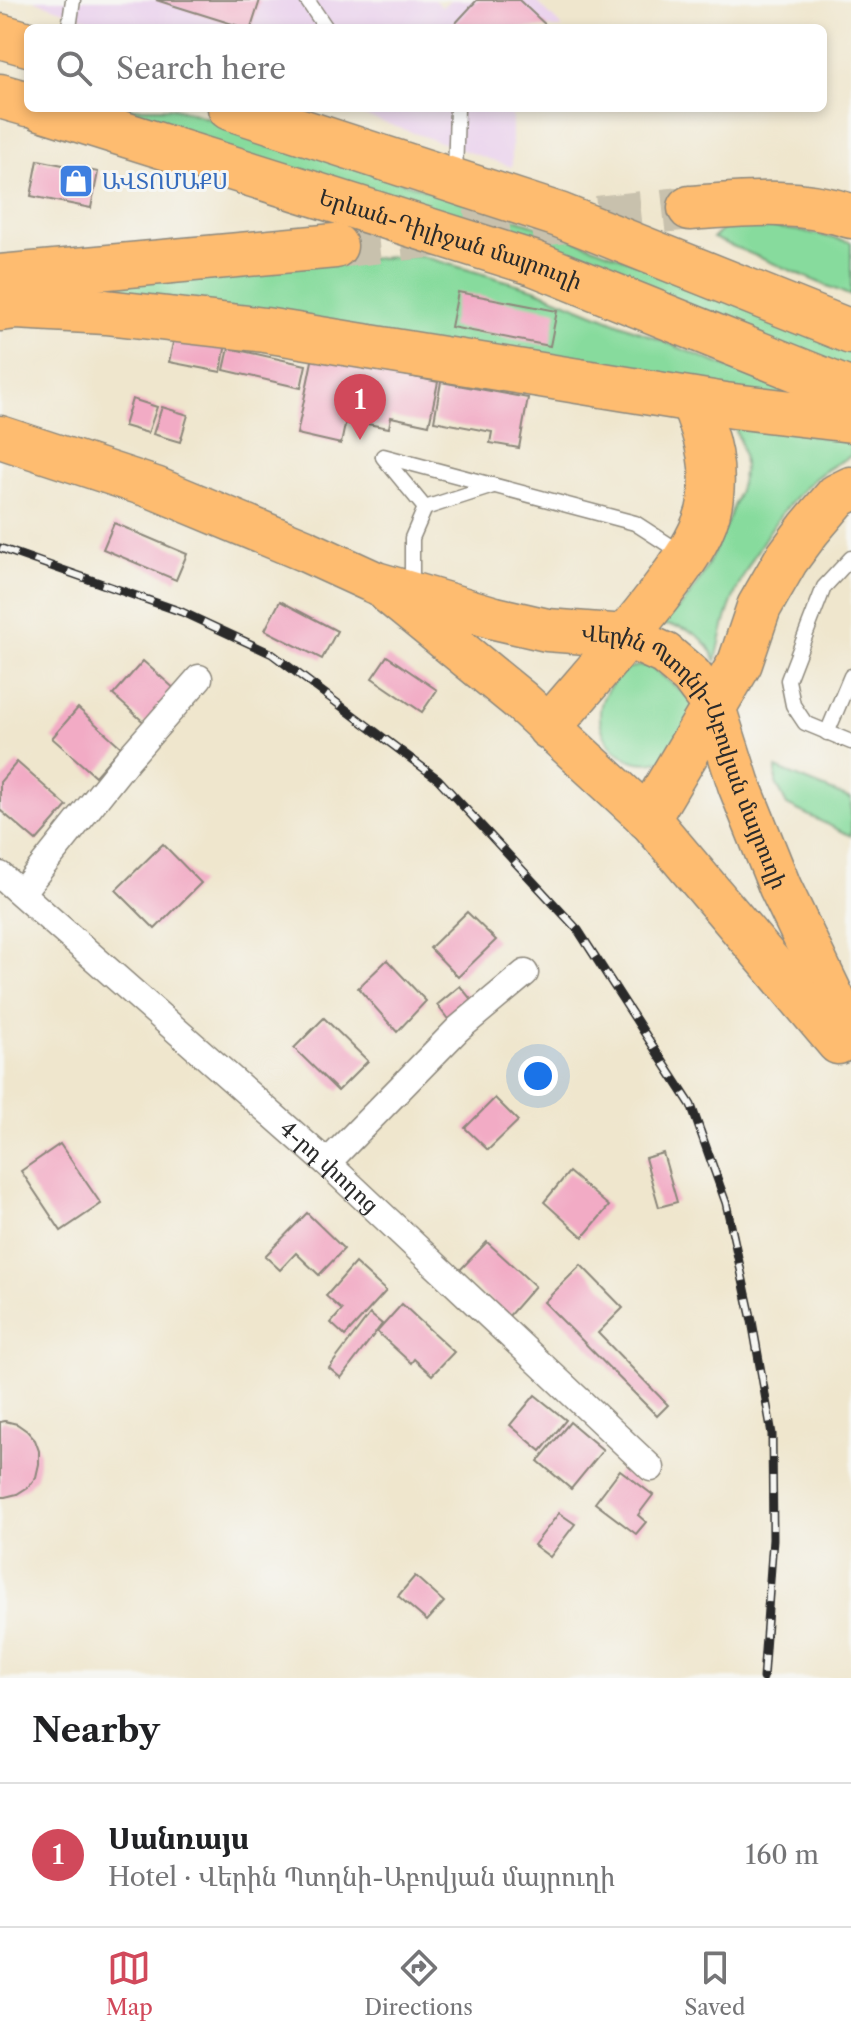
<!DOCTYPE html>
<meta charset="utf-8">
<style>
:root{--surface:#fff;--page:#f2f2f2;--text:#202124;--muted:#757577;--line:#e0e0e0;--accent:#d1495b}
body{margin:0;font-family:"Libre Caslon Text","Noto Serif Armenian",serif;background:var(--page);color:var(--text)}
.you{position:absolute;left:538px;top:1076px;width:28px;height:28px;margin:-20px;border:6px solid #fff;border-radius:50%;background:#1a73e8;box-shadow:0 0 0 12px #1a73e833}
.badge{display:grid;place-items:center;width:52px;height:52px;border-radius:50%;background:var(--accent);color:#fff;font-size:26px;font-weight:700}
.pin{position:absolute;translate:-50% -66px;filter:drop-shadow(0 2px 4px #0008)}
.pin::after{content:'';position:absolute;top:42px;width:28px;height:24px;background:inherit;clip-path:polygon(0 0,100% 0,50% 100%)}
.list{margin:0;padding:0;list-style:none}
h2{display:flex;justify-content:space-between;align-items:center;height:104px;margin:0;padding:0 32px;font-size:34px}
h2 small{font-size:26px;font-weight:400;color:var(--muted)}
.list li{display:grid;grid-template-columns:52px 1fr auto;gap:24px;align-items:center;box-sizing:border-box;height:144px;padding:0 32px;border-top:2px solid var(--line)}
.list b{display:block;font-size:30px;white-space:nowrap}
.list p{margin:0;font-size:26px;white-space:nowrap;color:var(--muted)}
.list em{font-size:26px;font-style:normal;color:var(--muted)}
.icon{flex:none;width:44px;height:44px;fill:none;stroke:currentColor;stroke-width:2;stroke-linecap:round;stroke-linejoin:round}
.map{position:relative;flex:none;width:851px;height:1678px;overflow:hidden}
.search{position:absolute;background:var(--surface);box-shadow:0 4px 12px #0003;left:24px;right:24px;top:24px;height:88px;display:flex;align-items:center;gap:20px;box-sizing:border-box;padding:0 28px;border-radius:12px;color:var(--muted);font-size:30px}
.sheet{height:248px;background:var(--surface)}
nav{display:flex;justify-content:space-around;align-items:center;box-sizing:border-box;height:112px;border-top:2px solid var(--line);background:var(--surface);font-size:22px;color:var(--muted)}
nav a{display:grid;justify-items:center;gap:4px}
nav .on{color:var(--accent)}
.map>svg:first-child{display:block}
</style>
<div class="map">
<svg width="851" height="1678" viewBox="0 0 851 1678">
<rect width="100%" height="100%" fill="#f6f6f2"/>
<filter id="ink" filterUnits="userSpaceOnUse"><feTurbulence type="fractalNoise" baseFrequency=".0125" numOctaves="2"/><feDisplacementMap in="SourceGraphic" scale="16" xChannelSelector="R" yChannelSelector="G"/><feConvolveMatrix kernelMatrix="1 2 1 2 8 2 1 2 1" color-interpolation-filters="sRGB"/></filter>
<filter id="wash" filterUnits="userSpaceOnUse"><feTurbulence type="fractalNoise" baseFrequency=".006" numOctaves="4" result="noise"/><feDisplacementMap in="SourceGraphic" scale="32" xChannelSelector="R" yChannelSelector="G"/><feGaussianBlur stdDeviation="1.8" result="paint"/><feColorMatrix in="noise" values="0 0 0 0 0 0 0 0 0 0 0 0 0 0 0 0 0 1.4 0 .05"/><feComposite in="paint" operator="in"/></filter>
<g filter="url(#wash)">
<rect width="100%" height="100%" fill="#efe6cd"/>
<!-- built -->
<g fill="#ead1ed">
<polygon points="33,0 434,0 442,7 450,0 535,0 563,28 113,28"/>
<polygon points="342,108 512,108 512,167"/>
</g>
<!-- green -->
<g fill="#87db9d" stroke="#598364" stroke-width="2">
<polygon points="93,108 174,108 195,114 555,232 851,345 851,369"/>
<polygon points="731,221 806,232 851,242 851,296 713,238"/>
<polygon points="418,255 534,289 816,403 47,290 152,276"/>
<path d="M730 419 851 443V456C839 462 825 470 814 479 777 510 736 579 724 626 721 638 718 650 716 662 707 635 686 625 659 625 668 617 679 610 686 600 705 577 743 494 744 465 744 449 738 433 730 419Z"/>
<path d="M649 665 697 704 668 759C658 762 649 764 638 762 605 754 589 717 608 689 615 680 620 673 630 668 636 666 643 665 649 665Z"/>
<polygon points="776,768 851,799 851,836 787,805 776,783"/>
</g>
<g id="blocks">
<!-- building -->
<g fill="#f2abc5">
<polygon points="156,0 260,0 251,28 245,28"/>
<polygon points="477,0 519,0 549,28 454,28 453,26"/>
<polygon points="38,160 98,172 91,208 31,196"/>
<polygon points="458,292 557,311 550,346 451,327"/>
<polygon points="175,333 226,343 221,372 169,362"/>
<polygon points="229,348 306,365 301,388 224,370"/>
<polygon points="313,356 438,382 429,425 391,417 389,428 346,420 341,444 297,434"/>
<polygon points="441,382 528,398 519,448 490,443 492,432 434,421"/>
<polygon points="132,399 157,407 148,433 124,426"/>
<polygon points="162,407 188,415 180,442 153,434"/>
<polygon points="114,523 187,554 176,580 103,549"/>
<polygon points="280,601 337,631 322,659 265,630"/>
<polygon points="387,656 437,690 422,712 372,678"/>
<polygon points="143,661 176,690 146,724 113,695"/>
<polygon points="78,708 121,747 95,776 52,738"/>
<polygon points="17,762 67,806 36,841 0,810 0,782"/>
<polygon points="163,844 201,883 155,929 116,890"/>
<polygon points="467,912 496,940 458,977 430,948"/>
<polygon points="387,960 426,1001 397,1032 358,988"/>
<polygon points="460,986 475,1004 451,1023 437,1005"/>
<polygon points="324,1018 368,1061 338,1091 294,1048"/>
<polygon points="495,1098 518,1121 488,1150 465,1128"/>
<polygon points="60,1144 101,1204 61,1231 21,1171"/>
<polygon points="663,1153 677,1202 659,1207 645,1158"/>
<polygon points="569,1172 609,1206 583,1237 544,1202"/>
<polygon points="307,1213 344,1249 319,1275 296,1253 280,1270 265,1256"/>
<polygon points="487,1242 535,1286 508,1317 459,1271"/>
<polygon points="355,1263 386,1291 345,1336 331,1323 342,1310 326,1296"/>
<polygon points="581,1265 623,1308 598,1333 668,1405 657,1416 544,1302"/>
<polygon points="402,1304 454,1352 432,1375 414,1359 411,1363 377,1332"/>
<polygon points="370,1314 382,1324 341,1378 329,1368"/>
<polygon points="535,1395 566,1420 541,1451 510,1425"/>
<polygon points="5,1421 17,1424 27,1431 35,1440 39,1451 39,1464 36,1477 28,1487 17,1494 5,1497 0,1497 0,1422"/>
<polygon points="570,1422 603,1450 571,1489 538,1461"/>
<polygon points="620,1470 653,1495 638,1515 646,1522 636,1534 595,1503"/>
<polygon points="559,1513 575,1524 550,1557 534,1545"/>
<polygon points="415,1576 444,1602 427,1621 398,1596"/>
</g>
</g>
</g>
<g filter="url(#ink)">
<use href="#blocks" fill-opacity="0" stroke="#8d887c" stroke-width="2"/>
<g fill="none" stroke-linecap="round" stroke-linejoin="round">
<!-- highway-tunnel -->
<polyline stroke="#c8c1ad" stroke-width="44" stroke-dasharray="44 22" stroke-linecap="butt" points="335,246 690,208"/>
<!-- lane casing -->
<g stroke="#8d887c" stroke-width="17">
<g id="lane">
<polyline points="307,0 326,28"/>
<polyline points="69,28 73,0"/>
<polyline points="455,177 457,108"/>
<polyline points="383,456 635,523 683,554"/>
<polyline points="383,457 425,508"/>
<polyline points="851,558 824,587 788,680 793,705 805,723 851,742"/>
<polyline points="412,589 412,538 425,508 493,486"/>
<polyline points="827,733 851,676"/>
</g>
</g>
<!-- street casing -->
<g stroke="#8d887c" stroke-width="29">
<g id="street">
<path id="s1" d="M0 875 327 1163 651 1468"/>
<polyline points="21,893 128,759 199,678"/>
<polyline points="327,1163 458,1029 525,973"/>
</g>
</g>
<!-- primary casing -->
<g stroke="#8d887c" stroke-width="45">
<g id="primary">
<path id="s2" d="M0 437 155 488 304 550 376 583 495 618 547 630 626 636 665 654 691 676 714 707 739 785 780 887 851 1035"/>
<polyline points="389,593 521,701 648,818 838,1043"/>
</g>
</g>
<!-- highway casing -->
<g stroke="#8d887c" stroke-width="47">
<g id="highway">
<polyline points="0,36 28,44"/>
<polyline points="0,96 28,104"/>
<path id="s3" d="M41 108 533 263 851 391"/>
<polyline points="230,108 559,215 851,332"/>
<path d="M690 208C746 204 797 198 851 216"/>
<polyline points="0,277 335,246"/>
<polyline points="0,309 16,307 106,312 265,330 725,405 851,420"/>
<path d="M549 727C587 682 627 638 662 591 680 567 700 541 708 512 718 473 707 435 692 400"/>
<polyline points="648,818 740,663 759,607 786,560 809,529 837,496 851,489"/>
</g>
</g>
<!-- lane -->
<use href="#lane" stroke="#fff" stroke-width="14"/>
<!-- street -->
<use href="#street" stroke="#fff" stroke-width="26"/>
<!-- primary -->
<use href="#primary" stroke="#febc70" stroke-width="42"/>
<!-- highway -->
<use href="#highway" stroke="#febc70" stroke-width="44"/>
<!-- rail casing -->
<g stroke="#2b2b2b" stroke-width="9">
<polyline id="rail" points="0,548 182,612 272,654 438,779 578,930 691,1105 726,1203 752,1321 772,1434 773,1539 763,1678"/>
</g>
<!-- rail -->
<use href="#rail" stroke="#f6f6f2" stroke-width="6" stroke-dasharray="18" stroke-linecap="butt"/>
</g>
</g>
<!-- icons -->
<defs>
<g id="shop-square" transform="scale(1.8)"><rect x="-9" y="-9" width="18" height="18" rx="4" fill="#3f7fe0" stroke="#f6f6f2"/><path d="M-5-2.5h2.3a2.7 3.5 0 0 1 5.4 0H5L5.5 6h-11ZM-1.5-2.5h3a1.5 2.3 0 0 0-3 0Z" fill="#fff"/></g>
</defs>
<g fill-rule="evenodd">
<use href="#shop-square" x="76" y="181"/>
</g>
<g text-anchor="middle" stroke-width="6" stroke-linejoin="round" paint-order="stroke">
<!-- shop labels -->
<g font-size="22" fill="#366cbe" stroke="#f6f6f2" text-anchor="start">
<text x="102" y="189">ԱՎՏՈՄԱՔՍ</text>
</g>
<!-- street labels -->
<g font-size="22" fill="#2b2b2b" stroke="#f6f6f2">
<text dy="8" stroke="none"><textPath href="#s3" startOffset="430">Երևան-Դիլիջան մայրուղի</textPath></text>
<text dy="8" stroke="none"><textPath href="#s2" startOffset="792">Վերին Պտղնի-Աբովյան մայրուղի</textPath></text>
<text dy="8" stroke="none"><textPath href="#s1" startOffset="440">4-րդ փողոց</textPath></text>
</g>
</g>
</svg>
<div class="you"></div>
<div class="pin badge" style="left:360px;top:440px">1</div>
<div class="search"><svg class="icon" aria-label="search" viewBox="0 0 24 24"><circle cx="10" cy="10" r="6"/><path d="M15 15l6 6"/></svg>Search here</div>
</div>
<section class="sheet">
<h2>Nearby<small></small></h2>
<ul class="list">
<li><span class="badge">1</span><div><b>Սանռայս</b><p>Hotel · Վերին Պտղնի-Աբովյան մայրուղի</p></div><em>160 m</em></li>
</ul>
</section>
<nav>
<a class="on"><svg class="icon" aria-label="map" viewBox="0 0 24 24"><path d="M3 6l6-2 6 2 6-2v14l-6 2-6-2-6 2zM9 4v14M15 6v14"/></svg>Map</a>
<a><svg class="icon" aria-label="directions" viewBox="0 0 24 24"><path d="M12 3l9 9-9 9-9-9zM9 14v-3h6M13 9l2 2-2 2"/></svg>Directions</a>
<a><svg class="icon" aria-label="saved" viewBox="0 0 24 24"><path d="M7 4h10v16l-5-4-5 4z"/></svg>Saved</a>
</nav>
